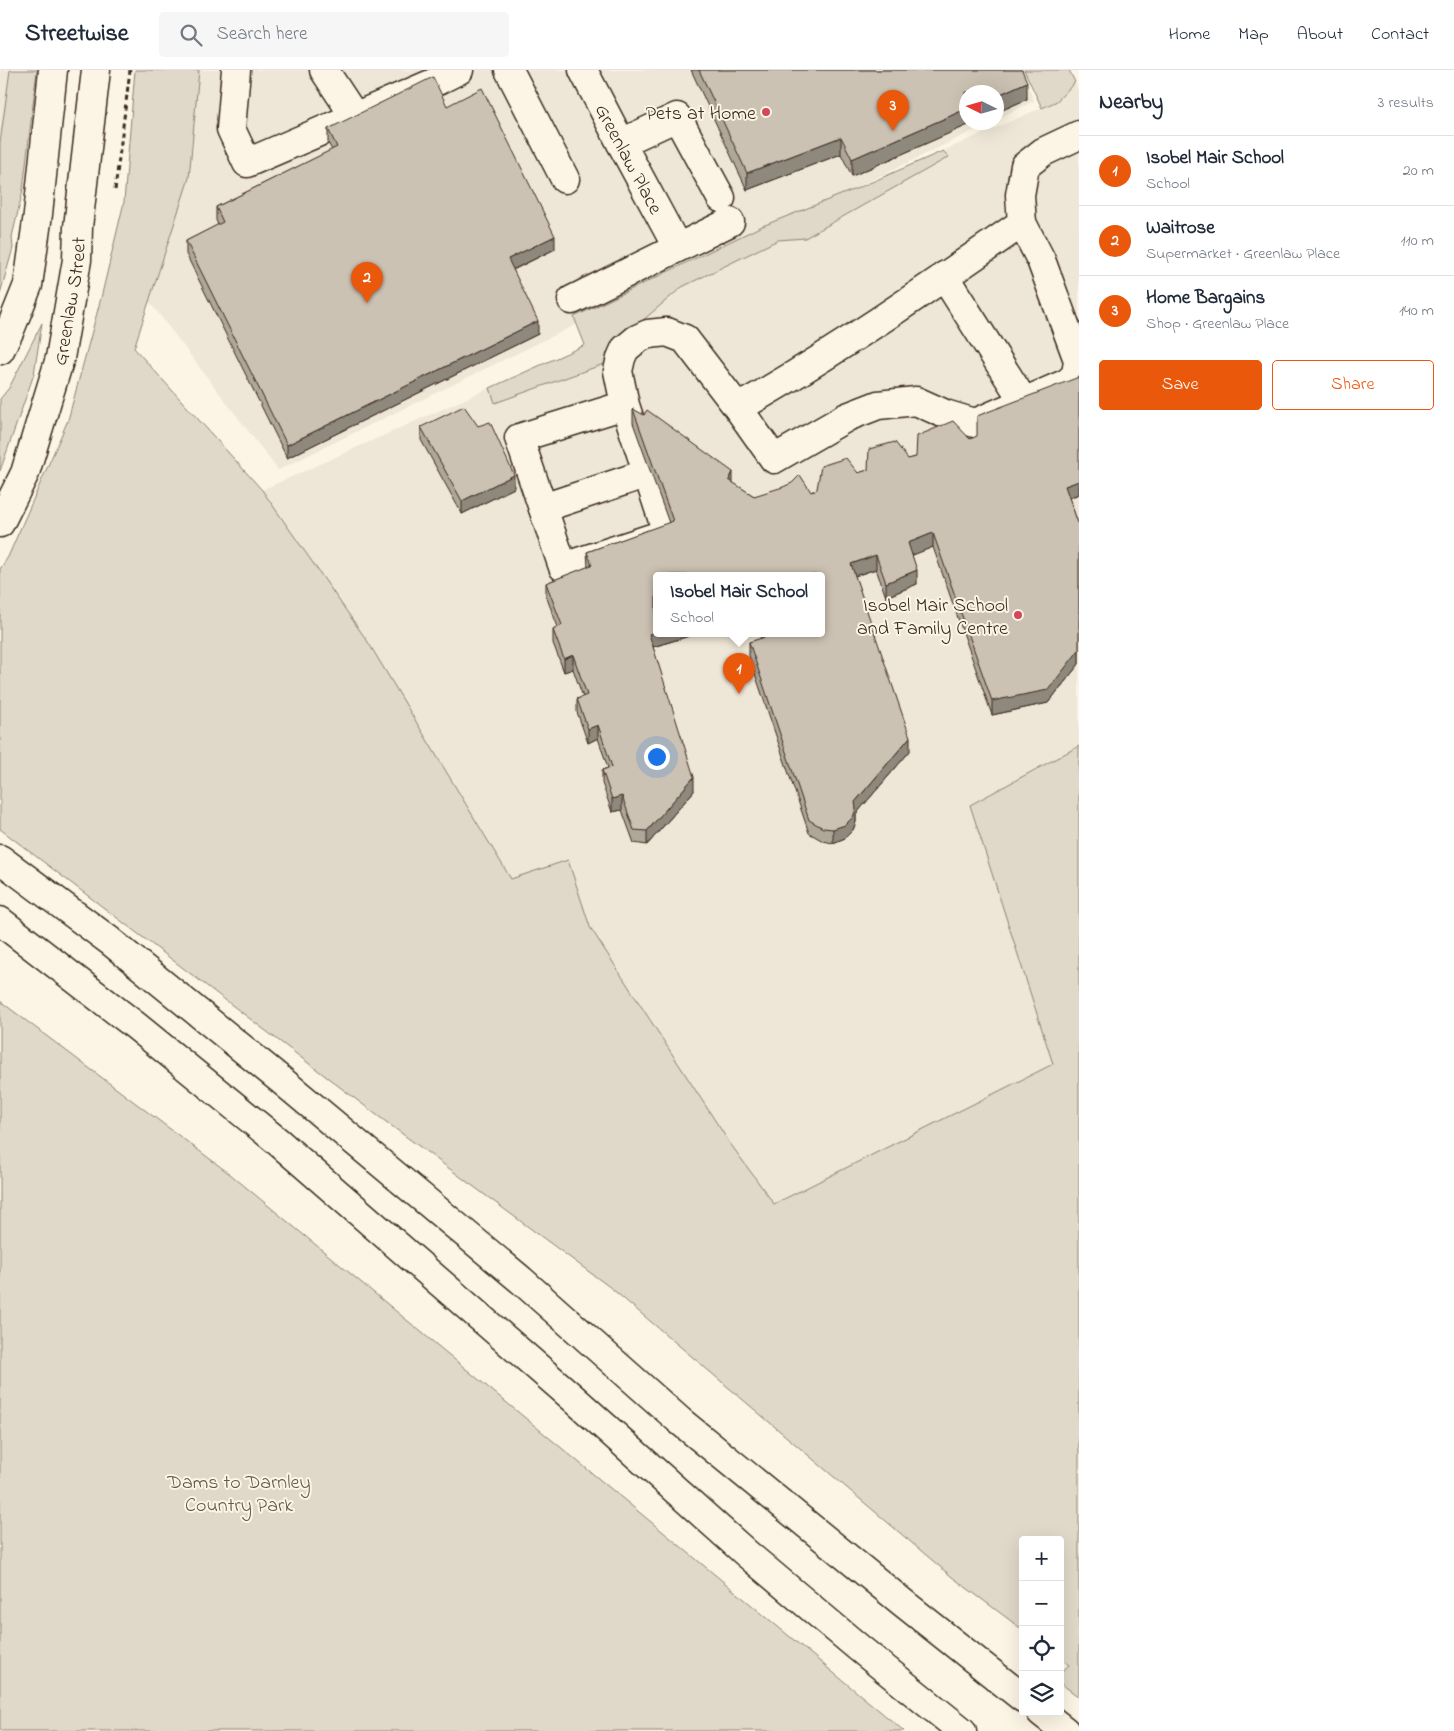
<!DOCTYPE html>
<meta charset="utf-8">
<style>
:root{--surface:#fff;--page:#f6f6f7;--text:#1f2937;--muted:#747a83;--line:#e0e1e3;--accent:#ea580c}
body{margin:0;font-family:"Indie Flower",sans-serif;background:var(--page);color:var(--text)}
.controls{position:absolute;right:15px;bottom:15px;display:grid;overflow:hidden;border-radius:5px;box-shadow:0 5px 20px #0002}
.controls button{width:45px;height:45px;display:grid;place-items:center;padding:0;border:0;border-bottom:1px solid var(--line);background:var(--surface);color:var(--text);font:25px sans-serif}
.compass{position:absolute;left:959px;top:15px;width:45px;height:45px;border-radius:50%;background:var(--surface);box-shadow:0 5px 20px #0002;rotate:275deg}
.you{position:absolute;left:656px;top:686px;width:18px;height:18px;margin:-12px;border:4px solid #fff;border-radius:50%;background:#1a73e8;box-shadow:0 0 0 8px #1a73e833}
.badge{display:grid;place-items:center;width:32px;height:32px;border-radius:50%;background:var(--accent);color:#fff;font-size:16px;font-weight:700}
.pin{position:absolute;translate:-50% -41px;filter:drop-shadow(0 1px 2px #0008)}
.pin::after{content:'';position:absolute;top:26px;width:18px;height:15px;background:inherit;clip-path:polygon(0 0,100% 0,50% 100%)}
.popup{position:absolute;left:653px;top:502px;width:172px;height:65px;box-sizing:border-box;display:grid;place-content:center;border-radius:5px;background:var(--surface);filter:drop-shadow(0 1px 4px #0005);font-size:16px;white-space:nowrap;color:var(--muted)}
.popup b{font-size:19px;color:var(--text)}
.popup::after{content:'';position:absolute;left:50%;top:100%;margin-left:-10px;border:10px solid transparent;border-top-color:var(--surface)}
.list{margin:0;padding:0;list-style:none}
h2{display:flex;justify-content:space-between;align-items:center;height:65px;margin:0;padding:0 20px;font-size:21px}
h2 small{font-size:16px;font-weight:400;color:var(--muted)}
.list li{display:grid;grid-template-columns:32px 1fr auto;gap:15px;align-items:center;box-sizing:border-box;height:70px;padding:0 20px;border-top:1px solid var(--line)}
.list b{display:block;font-size:19px;white-space:nowrap}
.list p{margin:0;font-size:16px;white-space:nowrap;color:var(--muted)}
.list em{font-size:16px;font-style:normal;color:var(--muted)}
.actions{display:flex;gap:10px;padding:15px 20px}
.actions a{flex:1;padding:11px 0;border:1px solid var(--accent);border-radius:5px;text-align:center;font-size:18px;color:var(--accent)}
.actions .main{background:var(--accent);color:#fff}
.icon{flex:none;width:28px;height:28px;fill:none;stroke:currentColor;stroke-width:2;stroke-linecap:round;stroke-linejoin:round}
.map{position:relative;flex:none;width:1079px;height:1661px;overflow:hidden}
header{display:flex;align-items:center;gap:30px;box-sizing:border-box;height:70px;padding:0 25px;background:var(--surface);border-bottom:1px solid var(--line)}
header strong{font-size:24px}
nav{display:flex;gap:28px;margin-inline-start:auto;font-size:18px}
.search{width:350px;height:45px;background:var(--page);display:flex;align-items:center;gap:12px;box-sizing:border-box;padding:0 18px;border-radius:5px;color:var(--muted);font-size:19px}
main{display:flex}
aside{flex:1;background:var(--surface)}
.map>svg:first-child{display:block}
</style>
<header>
<strong>Streetwise</strong>
<div class="search"><svg class="icon" aria-label="search" viewBox="0 0 24 24"><circle cx="10" cy="10" r="6"/><path d="M15 15l6 6"/></svg>Search here</div>
<nav><a>Home</a><a>Map</a><a>About</a><a>Contact</a></nav>
</header>
<main>
<div class="map">
<svg width="1079" height="1661" viewBox="0 0 1079 1661">
<rect width="100%" height="100%" fill="#fcf5e5"/>
<filter id="ink" filterUnits="userSpaceOnUse"><feTurbulence type="fractalNoise" baseFrequency=".02" numOctaves="2"/><feDisplacementMap in="SourceGraphic" scale="10" xChannelSelector="R" yChannelSelector="G"/><feConvolveMatrix kernelMatrix="1 2 1 2 8 2 1 2 1" color-interpolation-filters="sRGB"/></filter>
<g filter="url(#ink)">
<!-- built -->
<g fill="#eee6d6" fill-rule="evenodd">
<polygon points="0,0 10,0 1,74 0,73"/>
<polygon points="174,0 1022,0 1034,31 997,49 996,22 966,22 966,52 989,53 278,400 145,226"/>
<path d="M1075 12 1079 22V676L970 735 1053 994 774 1135 729 1072 590 857 568 790 511 809 368 572 262 420 585 275 607 250 858 118 1057 31ZM656 505H822V563H656Z"/>
</g>
<!-- green -->
<g fill="#e0d8c8" stroke="#8e8173">
<polygon points="10,0 37,0 23,120 12,167 13,178 0,224 0,73"/>
<polygon points="135,0 199,0 189,108 134,278 262,420 368,572 511,809 568,790 590,857 729,1072 774,1134 1053,994 970,735 1079,676 1079,1627 1060,1613 1060,1603 1069,1595 1060,1588 1060,1470 1023,1470 1023,1560 952,1507 611,1218 374,1043 0,759 0,499 8,487 68,350 101,228 124,132"/>
<polygon points="1024,0 1069,0 1075,12 1057,31 1042,38"/>
<polygon points="943,81 949,87 805,168 778,170 682,217 622,268 604,294 495,333 490,318 585,275 574,247 760,157 858,118"/>
<polygon points="42,253 34,304 0,401 0,329 9,318"/>
<polygon points="0,931 230,1104 904,1661 0,1661"/>
</g>
<g fill="none" stroke-linecap="round" stroke-linejoin="round">
<!-- minor casing -->
<g stroke="#3b2a1e" stroke-width="31">
<g id="minor">
<polyline points="236,0 231,59 247,93 433,13 459,0"/>
<polyline points="324,0 355,47"/>
<polyline points="509,0 565,109"/>
<path id="s1" d="M583 0 621 73 677 177"/>
<polyline points="621,73 677,47 721,128"/>
<polyline points="944,206 1024,332"/>
<polyline points="572,230 730,152"/>
<path d="M625 335 519 368 563 497 667 463 625 335 618 301 621 288 625 279 637 269 648 264 667 262 685 269 738 338C837 282 930 217 1022 153L1020 125 1025 96 1043 82 1079 65"/>
<polyline points="738,338 774,389 847,347 878,335 916,331 945,344 975,353 1067,313 1076,305 1078,290 1041,190 1022,153"/>
<polyline points="543,438 648,403"/>
</g>
</g>
<!-- major casing -->
<g stroke="#3b2a1e" stroke-width="31">
<g id="major">
<polyline points="0,280 10,260 28,215 38,144 53,0"/>
<path id="s2" d="M0 453 25 403 60 288 77 190 78 157 96 0"/>
</g>
</g>
<!-- highway casing -->
<g stroke="#3b2a1e" stroke-width="31">
<g id="highway">
<polyline points="0,789 110,871 281,1010 521,1210 680,1351 902,1532 1023,1628"/>
<polyline points="0,851 136,956 276,1070 573,1328 746,1483 859,1578 962,1661"/>
<polyline points="1041,1642 1065,1661"/>
</g>
</g>
<!-- path -->
<polyline stroke="#3b2a1e" stroke-width="3" stroke-dasharray="5 4" stroke-linecap="butt" points="115,120 130,0"/>
<!-- minor -->
<use href="#minor" stroke="#fcf5e5" stroke-width="28"/>
<!-- major -->
<use href="#major" stroke="#fcf5e5" stroke-width="28"/>
<!-- highway -->
<use href="#highway" stroke="#fcf5e5" stroke-width="28"/>
</g>
<!-- wall -->
<g fill="#afa79a" stroke="#3b2a1e">
<polygon points="691,0 1022,0 1027,29 852,106 841,84 747,120"/>
<polygon points="447,36 555,179 513,200 538,264 287,388 186,184 186,171 218,155 216,150 216,137 332,80 328,73 328,59"/>
<polygon points="633,339 733,413 754,426 811,422 858,403 916,387 970,369 1079,424 1069,428 1079,456 1079,594 1048,633 992,645 933,477 912,485 917,514 886,527 876,499 855,506 910,681 856,744 856,752 853,760 845,768 833,773 823,771 809,763 749,586 749,572 761,569 759,563 822,563 822,505 656,563 699,563 653,577 694,721 647,775 634,773 622,740 612,742 602,713 602,700 608,698 598,668 588,673 577,642 577,629 583,627 573,599 564,602 553,573 553,560 558,557 546,526 546,513 588,497 587,482 669,453 633,353"/>
<polygon points="421,357 514,418 462,444 421,370"/>
</g>
<!-- shaded-wall -->
<g fill="#8f887d" stroke="#3b2a1e">
<polygon points="1027,12 1027,29 996,43 996,26"/>
<polygon points="966,39 966,52 975,52 852,106 852,89"/>
<polygon points="841,67 841,84 747,120 747,103"/>
<polygon points="555,166 555,179 508,202 508,189"/>
<polygon points="538,251 538,264 287,388 287,375"/>
<polygon points="733,402 733,415 729,410"/>
<polygon points="514,405 514,418 462,444 462,431"/>
<polygon points="1079,411 1079,424 1065,429 1065,416"/>
<polygon points="933,463 933,477 908,487 908,473"/>
<polygon points="876,485 876,499 851,507 851,494"/>
<polygon points="917,500 917,514 886,527 886,513"/>
<polygon points="656,562 656,563 699,563 649,578 649,564"/>
<polygon points="1079,580 1079,594 1048,633 992,645 992,631"/>
<polygon points="573,585 573,599 564,602 564,589"/>
<polygon points="598,655 598,668 588,673 588,659"/>
<polygon points="910,667 910,681 856,744 856,752 853,760 845,768 833,773 833,759 855,732"/>
<polygon points="694,707 694,721 647,775 647,761"/>
<polygon points="622,726 622,740 612,742 612,729"/>
</g>
<!-- building -->
<g fill="#ccc2b3" stroke="#3b2a1e">
<polygon points="699,0 1022,0 1027,12 996,26 996,22 966,22 966,39 852,89 841,67 747,103"/>
<polygon points="433,7 447,36 482,18 555,166 508,189 538,251 287,375 186,171 223,152 216,137 337,77 328,59"/>
<polygon points="1079,307 1079,411 1065,416 1079,456 1079,580 1048,620 992,631 933,463 908,473 917,500 886,513 876,485 851,494 910,667 855,732 856,739 853,747 845,755 833,759 823,758 809,750 749,572 765,567 764,563 822,563 822,505 656,505 656,562 649,564 694,707 647,761 634,760 622,726 612,729 602,700 612,697 598,655 588,659 577,629 587,625 573,585 564,589 553,560 562,555 546,513 592,495 587,482 673,451 633,339 644,345 647,340 733,402 729,410 754,426 783,417 792,413 800,405 811,422 817,419 821,396 846,388 858,403 868,400 869,379 895,372 908,389 916,387 917,366 953,351 970,369 977,366 977,346"/>
<polygon points="464,336 478,356 490,352 514,405 462,431 421,357"/>
</g>
</g>
<!-- markers -->
<g fill="#d1495b" stroke="#fcf5e5" stroke-width="2">
<circle cx="766" cy="42" r="5"/>
<circle cx="1018" cy="545" r="5"/>
</g>
<g text-anchor="middle" stroke-width="4" stroke-linejoin="round" paint-order="stroke">
<!-- poi labels -->
<g font-size="20" fill="#3b2a1e" stroke="#fcf5e5" text-anchor="end">
<text x="756" y="49">Pets at Home</text>
<text x="1008" y="541">Isobel Mair School<tspan x="1008" dy="23">and Family Centre</tspan></text>
</g>
<!-- street labels -->
<g font-size="20" fill="#3b2a1e" stroke="#fcf5e5">
<text dy="7" stroke="none"><textPath href="#s1" startOffset="100">Greenlaw Place</textPath></text>
<text dy="7" stroke="none"><textPath href="#s2" startOffset="234">Greenlaw Street</textPath></text>
</g>
<!-- park labels -->
<g font-size="20" fill="#645648" stroke="#fcf5e5">
<text x="239" y="1418">Dams to Darnley<tspan x="239" dy="23">Country Park</tspan></text>
</g>
</g>
</svg>
<div class="controls">
<button>+</button>
<button>−</button>
<button><svg class="icon" aria-label="locate" viewBox="0 0 24 24"><circle cx="12" cy="12" r="6"/><path d="M12 2v4M12 18v4M2 12h4M18 12h4"/></svg></button>
<button><svg class="icon" aria-label="layers" viewBox="0 0 24 24"><path d="M12 4l9 5-9 5-9-5zM3 14l9 5 9-5"/></svg></button>
</div>
<svg class="compass" viewBox="-18 -18 36 36"><path d="M0-13l5 13h-10z" fill="#e53935"/><path d="M0 13l5-13h-10z" fill="#747a83"/></svg>
<div class="you"></div>
<div class="pin badge" style="left:739px;top:624px">1</div>
<div class="popup"><b>Isobel Mair School</b>School</div>
<div class="pin badge" style="left:367px;top:233px">2</div>
<div class="pin badge" style="left:893px;top:61px">3</div>
</div>
<aside>
<h2>Nearby<small>3 results</small></h2>
<ul class="list">
<li><span class="badge">1</span><div><b>Isobel Mair School</b><p>School</p></div><em>20 m</em></li>
<li><span class="badge">2</span><div><b>Waitrose</b><p>Supermarket · Greenlaw Place</p></div><em>110 m</em></li>
<li><span class="badge">3</span><div><b>Home Bargains</b><p>Shop · Greenlaw Place</p></div><em>140 m</em></li>
</ul>
<div class="actions"><a class="main">Save</a><a>Share</a></div>
</aside>
</main>
